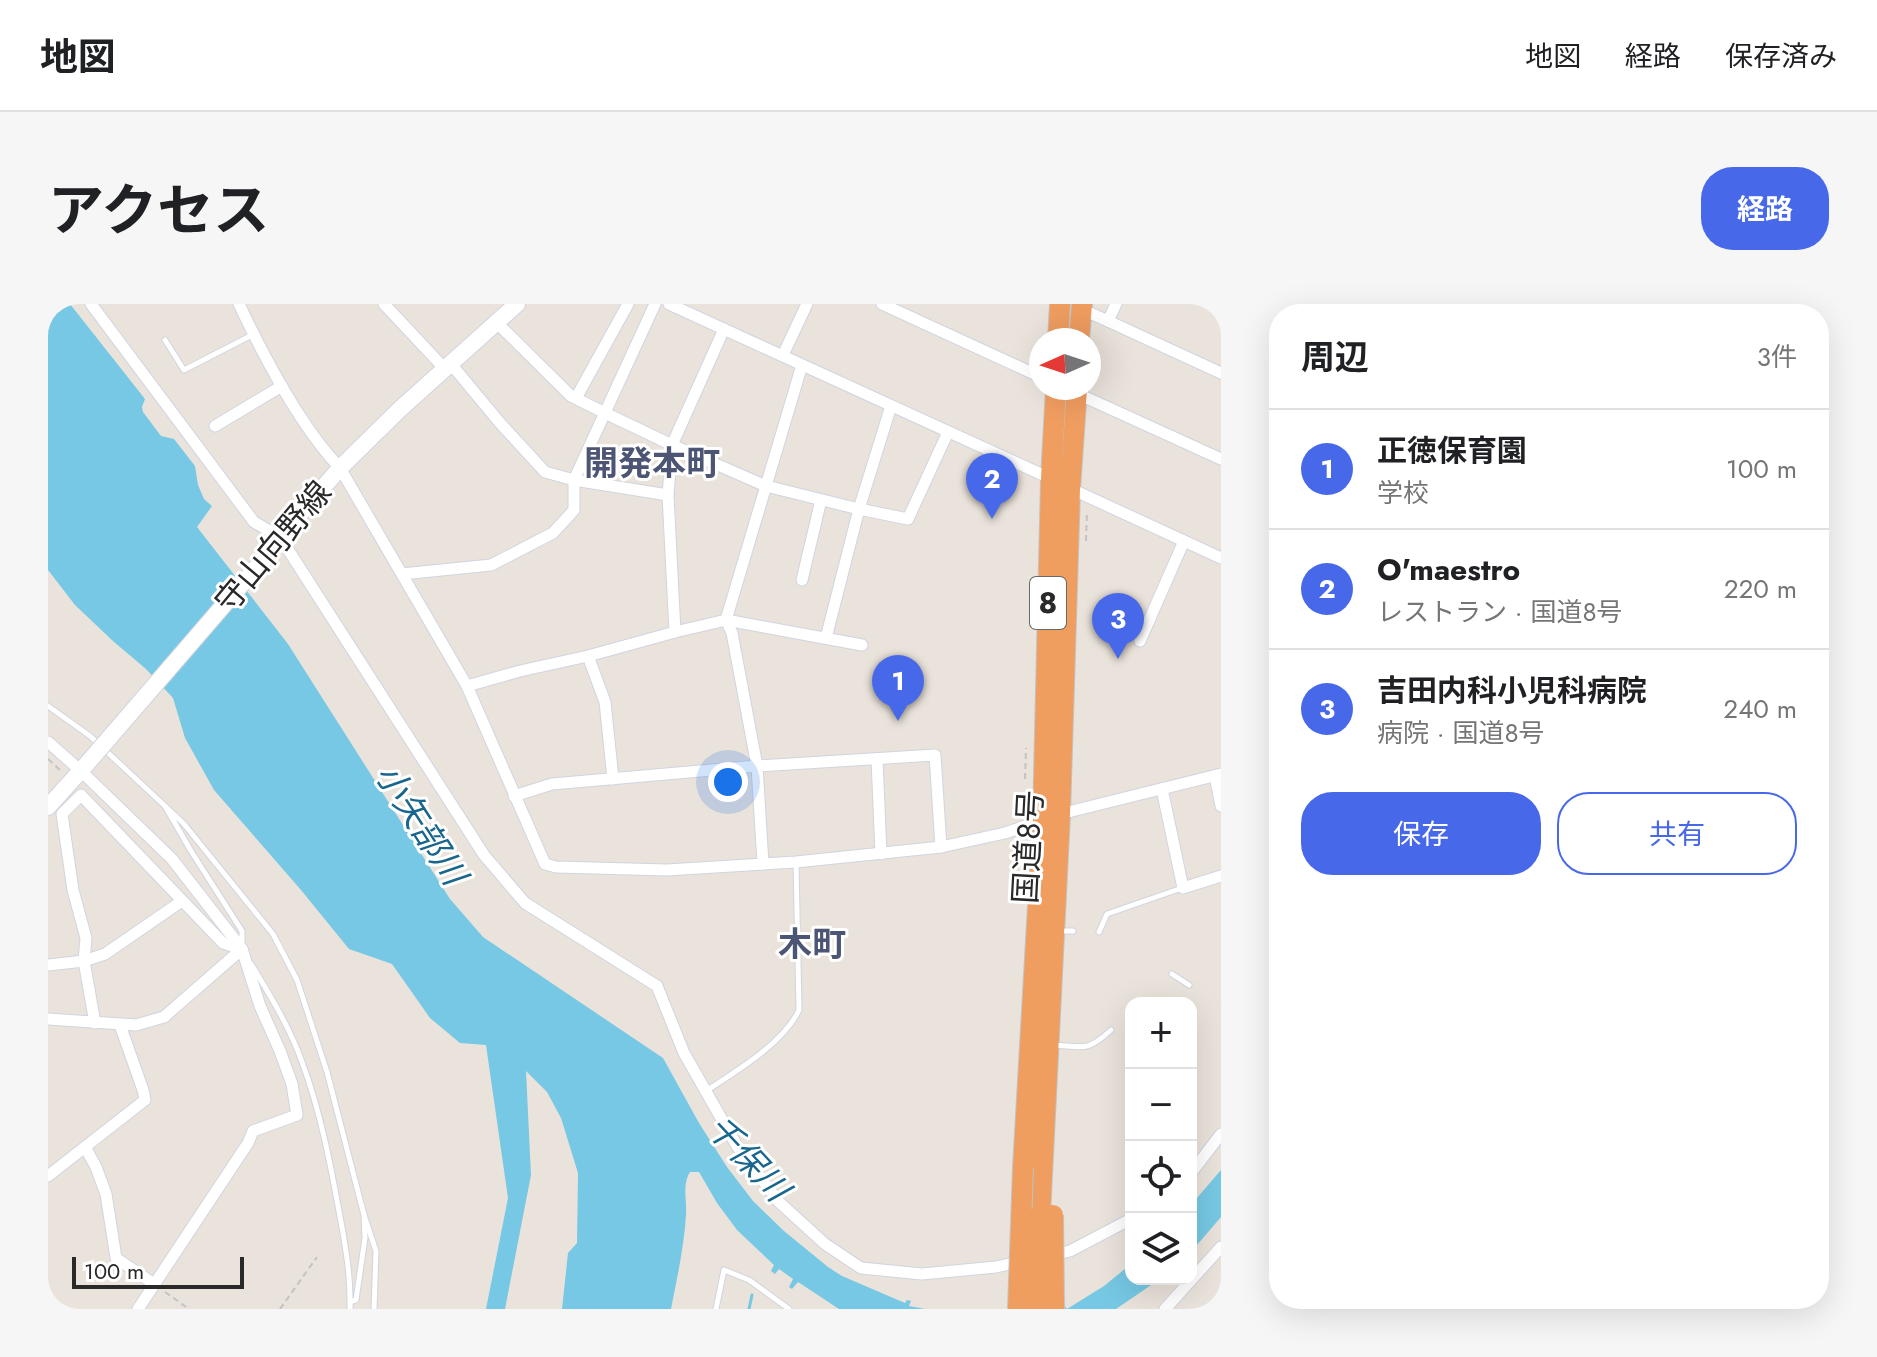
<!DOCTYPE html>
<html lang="ja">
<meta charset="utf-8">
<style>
:root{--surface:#fff;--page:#f6f6f6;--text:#202124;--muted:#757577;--line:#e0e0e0;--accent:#4868ea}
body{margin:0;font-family:Jost,"Noto Sans JP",sans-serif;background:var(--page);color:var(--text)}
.controls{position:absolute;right:24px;bottom:24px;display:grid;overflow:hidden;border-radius:16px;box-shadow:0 8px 32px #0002}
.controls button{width:72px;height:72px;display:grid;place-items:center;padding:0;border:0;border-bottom:2px solid var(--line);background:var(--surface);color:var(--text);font:40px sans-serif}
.compass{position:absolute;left:981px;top:24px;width:72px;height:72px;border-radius:50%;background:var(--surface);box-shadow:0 8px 32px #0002;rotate:267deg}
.scale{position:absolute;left:24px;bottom:20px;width:172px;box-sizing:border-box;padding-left:8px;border:4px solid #292929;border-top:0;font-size:22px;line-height:28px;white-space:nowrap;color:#292929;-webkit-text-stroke:6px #fff;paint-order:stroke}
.you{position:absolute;left:680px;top:478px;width:28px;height:28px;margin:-20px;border:6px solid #fff;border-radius:50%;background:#1a73e8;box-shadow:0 0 0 12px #1a73e833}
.badge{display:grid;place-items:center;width:52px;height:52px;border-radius:50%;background:var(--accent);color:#fff;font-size:26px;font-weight:700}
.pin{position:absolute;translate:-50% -66px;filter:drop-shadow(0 2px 4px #0008)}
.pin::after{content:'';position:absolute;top:42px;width:28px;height:24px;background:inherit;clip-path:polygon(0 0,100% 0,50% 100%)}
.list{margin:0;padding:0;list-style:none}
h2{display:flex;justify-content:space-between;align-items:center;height:104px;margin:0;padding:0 32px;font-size:34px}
h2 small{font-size:26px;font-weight:400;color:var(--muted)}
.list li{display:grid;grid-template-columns:52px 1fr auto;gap:24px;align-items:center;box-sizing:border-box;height:120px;padding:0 32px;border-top:2px solid var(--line)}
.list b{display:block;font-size:30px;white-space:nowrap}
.list p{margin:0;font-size:26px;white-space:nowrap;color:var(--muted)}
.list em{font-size:26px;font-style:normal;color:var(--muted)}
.actions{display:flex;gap:16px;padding:24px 32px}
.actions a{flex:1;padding:18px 0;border:2px solid var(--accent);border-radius:32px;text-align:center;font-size:28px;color:var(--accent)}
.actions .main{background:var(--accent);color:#fff}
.icon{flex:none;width:44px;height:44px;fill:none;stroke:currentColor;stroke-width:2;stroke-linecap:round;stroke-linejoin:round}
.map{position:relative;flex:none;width:1173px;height:1005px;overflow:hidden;border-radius:32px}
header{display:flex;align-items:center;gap:48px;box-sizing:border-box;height:112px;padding:0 40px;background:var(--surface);border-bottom:2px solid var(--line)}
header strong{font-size:38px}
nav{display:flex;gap:44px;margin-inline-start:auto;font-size:28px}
.intro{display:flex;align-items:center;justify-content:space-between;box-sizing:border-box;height:192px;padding:0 48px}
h1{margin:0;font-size:56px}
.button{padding:20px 36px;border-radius:32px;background:var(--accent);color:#fff;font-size:28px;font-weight:700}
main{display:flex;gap:48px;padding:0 48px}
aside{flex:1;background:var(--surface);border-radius:32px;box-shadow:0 8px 32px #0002}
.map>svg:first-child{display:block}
</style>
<header>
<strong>地図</strong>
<nav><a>地図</a><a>経路</a><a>保存済み</a></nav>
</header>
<div class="intro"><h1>アクセス</h1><a class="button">経路</a></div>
<main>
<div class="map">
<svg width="1173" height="1005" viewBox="0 0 1173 1005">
<rect width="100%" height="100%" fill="#eae3db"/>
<!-- water -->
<g fill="#77c8e4">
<path d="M0 0H22L97 95 94 103 95 108 113 132 126 135 147 162 150 181 156 195 164 202 149 223 240 340 402 595 435 633 615 754 651 819 679 863 705 897 736 927 780 963 794 972 857 999 859 996 863 997 861 1002 877 1005H791L750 978 744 985 741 983 745 975 731 965 727 970 723 967 726 961 689 926 669 899 651 868H642C634 881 639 896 638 911 636 943 629 974 623 1005H514L520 949 529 939 530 869 513 814 499 788 478 767 483 871 457 1005H438L460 894 438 741 412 739 382 714 344 660 301 645 253 586 166 486 137 434 125 394 98 365 66 338 27 301 0 266Z"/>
<polygon points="1173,866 1173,913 1143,948 1143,901"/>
<polygon points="1083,960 1083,975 1112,975 1068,1005 1007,1005 1016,1001 1019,1005 1056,982"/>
</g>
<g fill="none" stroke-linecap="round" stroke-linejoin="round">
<!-- stream -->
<polyline stroke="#77c8e4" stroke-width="3" points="701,1005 704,991"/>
<!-- lane casing -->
<g stroke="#d1d4e0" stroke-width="7">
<g id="lane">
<polyline points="117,36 136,66 204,31"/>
<polyline points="0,402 42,432 117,502"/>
<polyline points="1011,627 1025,627"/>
<polyline points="1051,628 1059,610 1134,584"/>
<polyline points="194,640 194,627 143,547 117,502 136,520 225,630 249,676 279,768 316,911"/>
<path d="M203 660C222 691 242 724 254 758 272 806 282 858 291 907 297 939 303 972 302 1005"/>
<polyline points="1124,670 1141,681"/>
<path d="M1006 741C1036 743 1039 748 1063 726"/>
<path d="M658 787C687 768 736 739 751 706L748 558"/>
<polyline points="302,998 308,996 309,989 317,934 316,911 328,947 326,1005"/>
<polyline points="668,1005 676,966 701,976 741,1005"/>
</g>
</g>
<!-- street casing -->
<g stroke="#d1d4e0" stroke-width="13">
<g id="street">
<polyline points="43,0 206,218 232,233 436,551 477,599 609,682 636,749 689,842 731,898 777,940 813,964 874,970 948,963 975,957"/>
<path d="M191 0C216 53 251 121 292 164L419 382 497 560 508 563 619 566 748 558 893 543 957 529 1012 510 1173 470"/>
<polyline points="336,0 397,65"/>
<polyline points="621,0 1006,176"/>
<polyline points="834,0 993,73"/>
<polyline points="1068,0 1060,17 1173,69"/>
<polyline points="1033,5 1060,17"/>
<polyline points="448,18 523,92 557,109 624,141 718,182 811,205 860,215 900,128"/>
<polyline points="735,51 759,0"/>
<polyline points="403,60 452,119 497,168 526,176 620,191"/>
<polyline points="1028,89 1173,155"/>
<polyline points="528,94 580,0"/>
<polyline points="167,122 234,82"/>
<polyline points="1021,184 1173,254"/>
<polyline points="354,270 443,261 505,229 526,206 526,176 607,0"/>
<polyline points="754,276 773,196"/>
<polyline points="627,328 620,191 624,141 676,25"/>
<polyline points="778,334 811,205 843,102"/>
<polyline points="1092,337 1136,237"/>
<polyline points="540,352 557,398 565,475"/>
<polyline points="419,382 472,367 540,352 627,328 678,316 814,341"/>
<polyline points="0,438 33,467 124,555 194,645 212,702 232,747 244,780 249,811 205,827 200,839 90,1005"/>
<polyline points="829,455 833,550"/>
<polyline points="1167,472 1173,502"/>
<polyline points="1114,485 1135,584 1173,572"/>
<polyline points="466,492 504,480 709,462 887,451 893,543"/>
<polyline points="715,560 709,462 684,329 678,316 754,61"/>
<polyline points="0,661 36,657 57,650 134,597"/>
<polyline points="0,715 88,721 116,713 194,645"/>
<polyline points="47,719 36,657 38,634 25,586 14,510 33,491 175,639 194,645"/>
<polyline points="37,843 48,863 58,890 68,954 106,980"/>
<polyline points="1143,869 1173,830"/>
<polyline points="0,872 97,796 95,786 72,721"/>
<polyline points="1004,951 1022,947 1083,915"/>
<polyline points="1117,1005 1173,943"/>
</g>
</g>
<!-- secondary casing -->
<g stroke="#d1d4e0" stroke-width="18">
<g id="secondary">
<polyline points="226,243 232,233 292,164 351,106 469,0"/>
<polyline points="0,503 37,462"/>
</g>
</g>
<!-- highway casing -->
<g stroke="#c3c3c3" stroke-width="22">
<g id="highway">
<polyline points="1010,36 1012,0"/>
<polyline points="1031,36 1034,0"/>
<polyline points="975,864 995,515 1003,175 1008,84"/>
<polyline points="992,911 1012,510 1022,185 1029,84"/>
</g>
</g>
<!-- path -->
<g stroke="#c3c3c3" stroke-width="2" stroke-dasharray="6 4" stroke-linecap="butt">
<polyline points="1038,237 1039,208"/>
<polyline points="0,455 14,468"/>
<polyline points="977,475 978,444"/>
<polyline points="117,988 141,1005"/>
<polyline points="232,1005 269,953"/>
</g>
<!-- lane -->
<use href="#lane" stroke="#fff" stroke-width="5"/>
<!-- street -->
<use href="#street" stroke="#fff" stroke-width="11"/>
<!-- secondary -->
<use href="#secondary" stroke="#fff" stroke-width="16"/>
<!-- highway -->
<use href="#highway" stroke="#f09d60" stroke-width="20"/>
<!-- secondary-bridge casing -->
<g stroke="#d1d4e0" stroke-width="18" stroke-linecap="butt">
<polyline id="secondary-bridge" points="37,462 226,243"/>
</g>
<!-- highway-bridge casing -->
<g stroke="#c3c3c3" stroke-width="22" stroke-linecap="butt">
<g id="highway-bridge">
<polyline points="1005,911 1006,1005"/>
<polyline points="970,1005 975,864"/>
<polyline points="987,1005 992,911"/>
</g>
</g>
<!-- secondary-bridge -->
<use href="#secondary-bridge" stroke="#fff" stroke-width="16"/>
<!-- highway-bridge -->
<use href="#highway-bridge" stroke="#f09d60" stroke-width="20"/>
</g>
<g text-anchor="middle" stroke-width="6" stroke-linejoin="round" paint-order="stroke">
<!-- shield labels -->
<rect fill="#fff" stroke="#696969" stroke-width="2" x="982" y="273" width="36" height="52" rx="6"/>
<g font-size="30" font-weight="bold" fill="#292929">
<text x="1000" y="309">8</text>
</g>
<!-- street labels -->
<g font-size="32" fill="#292929" stroke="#fff">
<text transform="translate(225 243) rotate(-50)" y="11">守山向野線</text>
<text transform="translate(980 543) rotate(-87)" y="11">国道8号</text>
</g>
<!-- neighbourhood labels -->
<g font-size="34" font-weight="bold" fill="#4d5575" stroke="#fff">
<text x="604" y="171">開発本町</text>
<text x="764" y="652">木町</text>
</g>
<!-- water labels -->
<g font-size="34" font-style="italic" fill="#18668d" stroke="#fff">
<text transform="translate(373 520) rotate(57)" y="12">小矢部川</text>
<text transform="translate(700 854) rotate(47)" y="12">千保川</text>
</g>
</g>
</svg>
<div class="controls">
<button>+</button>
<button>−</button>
<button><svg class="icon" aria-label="locate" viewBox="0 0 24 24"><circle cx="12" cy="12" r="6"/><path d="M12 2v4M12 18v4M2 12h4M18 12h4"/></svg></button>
<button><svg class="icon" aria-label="layers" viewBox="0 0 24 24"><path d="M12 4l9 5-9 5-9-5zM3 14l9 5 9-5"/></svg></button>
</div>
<svg class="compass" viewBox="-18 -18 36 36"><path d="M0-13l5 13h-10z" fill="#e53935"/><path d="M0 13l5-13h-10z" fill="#757577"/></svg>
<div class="scale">100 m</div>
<div class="you"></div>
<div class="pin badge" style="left:850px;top:417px">1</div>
<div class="pin badge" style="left:944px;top:215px">2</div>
<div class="pin badge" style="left:1070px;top:355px">3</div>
</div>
<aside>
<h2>周辺<small>3件</small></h2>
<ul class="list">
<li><span class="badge">1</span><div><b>正徳保育園</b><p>学校</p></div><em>100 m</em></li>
<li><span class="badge">2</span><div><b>O'maestro</b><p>レストラン · 国道8号</p></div><em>220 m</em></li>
<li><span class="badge">3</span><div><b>吉田内科小児科病院</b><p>病院 · 国道8号</p></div><em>240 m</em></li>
</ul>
<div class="actions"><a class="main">保存</a><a>共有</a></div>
</aside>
</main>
